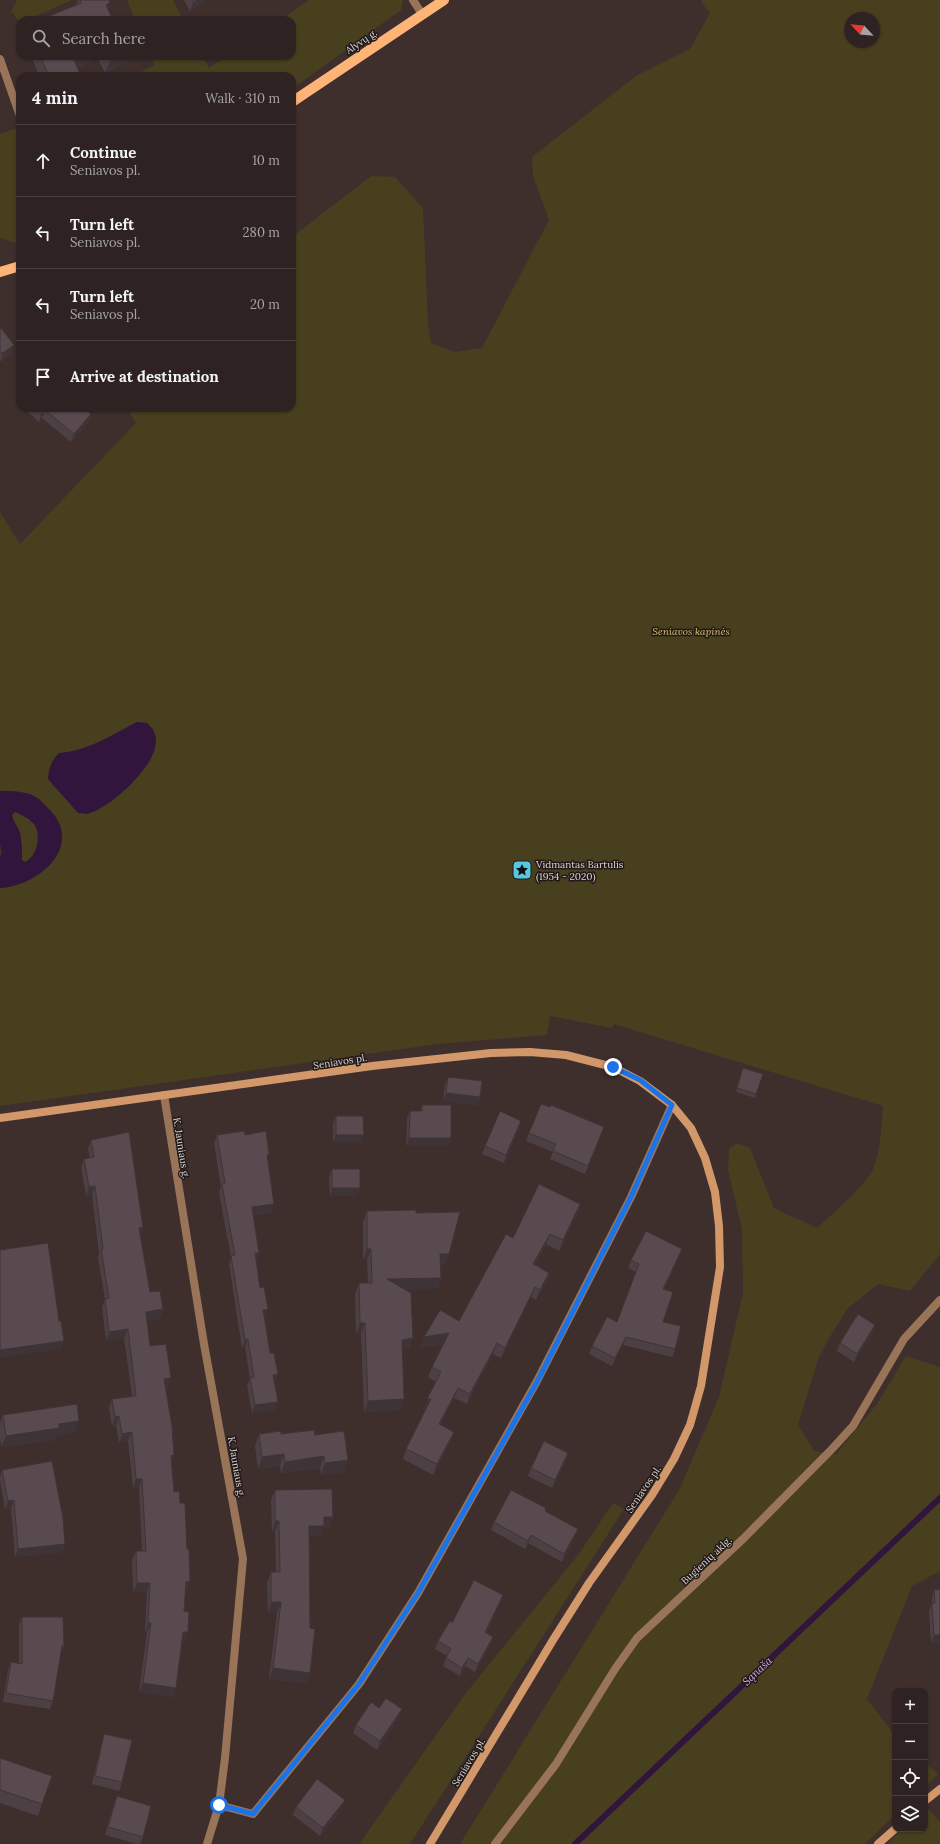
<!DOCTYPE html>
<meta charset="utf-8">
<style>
:root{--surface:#2e2322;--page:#362b2a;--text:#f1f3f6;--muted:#a7a4a5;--line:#494040}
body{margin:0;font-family:Lora,serif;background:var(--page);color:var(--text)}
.controls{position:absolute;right:12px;bottom:12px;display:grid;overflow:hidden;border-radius:8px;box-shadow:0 1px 3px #0004}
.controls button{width:36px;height:36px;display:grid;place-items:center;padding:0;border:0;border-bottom:1px solid var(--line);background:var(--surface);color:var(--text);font:20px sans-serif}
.compass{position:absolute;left:844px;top:12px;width:36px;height:36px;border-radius:50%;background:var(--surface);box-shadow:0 1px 3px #0004;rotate:296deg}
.stop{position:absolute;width:12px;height:12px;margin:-9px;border:3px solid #1a73e8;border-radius:50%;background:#fff}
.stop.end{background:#1a73e8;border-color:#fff;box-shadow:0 1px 4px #0008}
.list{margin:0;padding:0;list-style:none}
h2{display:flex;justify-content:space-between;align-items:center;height:52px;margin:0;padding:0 16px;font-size:17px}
h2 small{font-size:13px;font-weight:400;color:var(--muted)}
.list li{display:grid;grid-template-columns:26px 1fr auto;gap:12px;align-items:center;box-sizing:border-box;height:72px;padding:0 16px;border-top:1px solid var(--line)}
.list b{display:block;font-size:15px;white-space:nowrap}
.list p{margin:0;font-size:13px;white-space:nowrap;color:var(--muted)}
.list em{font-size:13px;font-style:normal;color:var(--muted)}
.icon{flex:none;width:22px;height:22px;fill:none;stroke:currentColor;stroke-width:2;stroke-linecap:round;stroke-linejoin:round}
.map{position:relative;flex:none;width:940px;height:1844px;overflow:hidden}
.search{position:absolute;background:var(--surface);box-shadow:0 1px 3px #0004;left:16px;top:16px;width:280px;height:44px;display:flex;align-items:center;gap:10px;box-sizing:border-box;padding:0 14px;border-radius:12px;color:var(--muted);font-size:15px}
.panel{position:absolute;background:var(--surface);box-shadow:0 1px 3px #0004;left:16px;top:72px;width:280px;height:340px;border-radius:12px}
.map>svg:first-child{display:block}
</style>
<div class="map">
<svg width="940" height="1844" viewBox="0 0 940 1844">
<rect width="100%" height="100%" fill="#3e2f2d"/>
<!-- green -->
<g fill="#483f1f" fill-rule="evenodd">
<polygon points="17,0 72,0 27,20 20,20 20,23 11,11"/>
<polygon points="127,0 173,0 183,20 135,20"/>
<polygon points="309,0 403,0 401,10 292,89 292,76 133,76 155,65 151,56 203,56 209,68 227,56 292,56 292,20 280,20"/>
<path d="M702 0H940V1254L910 1291 878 1284 847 1309 828 1340 818 1359 798 1425 814 1451 836 1454 877 1404 906 1356 940 1367V1571L912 1586 867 1699 895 1736V1815L865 1844H460L679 1490 719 1397 743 1293 742 1229 728 1170 729 1149 737 1143 750 1148 774 1208 817 1228C832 1214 867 1185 874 1167 880 1151 882 1123 883 1106L614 1024 612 1028 550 1016 547 1035 438 1044 0 1106V888L10 887 60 850 19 792 0 791V512L20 544 136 423 127 408H292V237L371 176 395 177 423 208 428 323 431 343 455 352 482 348 549 220 533 176 532 157 636 76 690 49 710 13 701 2ZM850 18H874V42H850ZM137 722 147 723 154 730 156 742 150 762 129 786 111 802 78 813 61 792 52 785 59 753C88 751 112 735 137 722Z"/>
<polygon points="20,127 20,244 0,238 0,134"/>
<path d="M15 812C21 815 29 818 34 824 42 835 37 857 24 863L22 860C22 851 22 842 20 833 18 827 13 822 12 815Z"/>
<polygon points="613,1503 624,1509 410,1844 359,1844 466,1693 578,1555"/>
<polygon points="925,1763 938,1774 925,1787"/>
<polygon points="927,1807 940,1822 940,1844 887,1844 903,1829 925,1829 925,1809"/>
</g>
<!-- water -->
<g fill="#32153c" fill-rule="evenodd">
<path d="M137 722 147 723C152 728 156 733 156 741 156 766 111 808 87 814 84 814 81 813 78 813L48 779C49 768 51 761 59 753 88 751 112 735 137 722Z"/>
<path d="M0 791C11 791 26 791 36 797 40 799 44 804 47 807 87 844 40 886 0 888V857L2 852 0 844ZM15 812C22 815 29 818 34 824 42 835 37 857 25 862L22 860C22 851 22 842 20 833 18 826 13 822 12 815Z"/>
</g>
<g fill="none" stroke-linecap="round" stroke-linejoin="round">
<!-- stream -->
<polyline stroke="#32153c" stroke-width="6" points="575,1844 940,1498"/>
<!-- street -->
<g stroke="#997458" stroke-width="8">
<polyline points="413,0 422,14"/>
<polyline points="0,59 20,116"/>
<polyline points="164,1095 204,1344 243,1559 225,1758 219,1805 207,1844"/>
<polyline points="219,1805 253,1814 359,1684 418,1593 537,1381 631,1197 672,1105"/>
<polyline points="495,1844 556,1764 615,1669 637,1638 743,1539 832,1449 853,1426 904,1339 940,1300"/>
</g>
<!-- secondary -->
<g stroke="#d2986a" stroke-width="8">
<polyline points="0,1118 372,1066 491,1053 530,1052 566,1055 613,1067 640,1081 672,1105 691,1128 705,1158 715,1192 719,1226 720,1267 701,1386 690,1425 674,1459 652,1495 589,1583 553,1640 430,1844"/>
<polyline points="925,1801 940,1789"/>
<polyline points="878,1844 895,1829"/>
</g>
<!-- primary -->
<g stroke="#feb477" stroke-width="10">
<polyline points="292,102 444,0"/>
<polyline points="0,272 20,266"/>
</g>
</g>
<!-- wall -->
<g fill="#4d4045">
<polygon points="78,0 109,0 108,9 76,5"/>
<polygon points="184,0 206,0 206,1 190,11"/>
<polygon points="31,56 129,56 126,63 105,73 98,59 78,68 79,76 39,76"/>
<polygon points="0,329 11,353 1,361 0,361"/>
<polygon points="24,408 84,408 91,414 88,422 71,442 42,418 39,422"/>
<polygon points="743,1068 763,1074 755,1098 736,1092"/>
<polygon points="448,1077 480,1097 478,1105 443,1101 445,1085"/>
<polygon points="422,1105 451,1138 448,1146 406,1146 407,1119 410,1111 420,1111"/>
<polygon points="550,1107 601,1135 585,1174 550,1159 553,1152 526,1141 529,1133"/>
<polygon points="336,1116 361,1143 333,1143 333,1124"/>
<polygon points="519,1129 504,1163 482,1154 485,1146"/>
<polygon points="217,1135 245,1135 267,1159 272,1212 253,1215 256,1261 275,1382 275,1410 252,1413 247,1386 250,1379 245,1347 242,1348 229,1264 231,1257 223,1215 219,1192 221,1187 214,1143"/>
<polygon points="91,1140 143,1227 140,1234 150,1292 163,1309 160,1318 147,1320 150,1346 168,1387 166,1387 174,1492 180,1503 187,1549 190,1581 187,1590 185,1590 184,1611 185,1641 182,1641 176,1688 173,1697 139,1692 147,1632 145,1632 147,1592 133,1592 132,1560 136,1551 142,1551 139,1488 133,1488 128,1441 119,1443 116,1425 112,1426 109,1408 112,1399 132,1396 124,1338 106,1341 102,1307 105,1299 98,1258 99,1254 92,1195 86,1196 81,1167 84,1159 90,1158 88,1149"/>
<polygon points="332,1169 360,1188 357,1196 330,1196 329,1177"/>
<polygon points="580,1204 577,1214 559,1251 546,1244 535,1264 549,1273 546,1283 536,1300 531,1297 501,1358 493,1354 467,1404 454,1398 440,1425 454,1432 450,1442 433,1475 403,1459 406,1449 426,1409 423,1410 436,1382 428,1377 432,1367 443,1344 420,1348 459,1321 513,1238"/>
<polygon points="367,1211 416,1213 445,1265 440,1265 441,1278 437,1289 406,1289 413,1338 409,1349 402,1350 400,1410 364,1412 361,1334 356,1334 355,1294 359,1283 368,1283 367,1260 363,1260 363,1222"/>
<polygon points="679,1257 664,1289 663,1322 675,1349 672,1357 623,1345 612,1366 589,1354 592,1346 617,1322 636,1272 628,1268 631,1260"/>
<polygon points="872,1333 854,1362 837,1351 840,1343"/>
<polygon points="3,1415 75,1433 57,1435 55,1440 1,1447 0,1438 0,1423"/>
<polygon points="259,1434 315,1435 344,1472 321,1475 320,1468 281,1473 280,1466 258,1469 255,1446"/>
<polygon points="568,1453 566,1461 552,1488 528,1476 531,1468"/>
<polygon points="2,1470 65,1544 62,1552 15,1557 11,1508 5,1509 0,1480 0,1477"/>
<polygon points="275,1490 333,1517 329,1528 323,1528 320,1536 309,1536 310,1673 306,1683 269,1679 277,1613 268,1613 267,1583 271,1572 276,1572 275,1532 272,1532 271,1500"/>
<polygon points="546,1508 545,1511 575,1537 562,1562 528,1543 525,1549 491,1530 494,1522"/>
<polygon points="934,1590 940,1643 931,1643 929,1611 932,1604 932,1598"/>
<polygon points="503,1595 500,1603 486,1633 493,1637 490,1645 475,1672 465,1666 460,1676 443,1666 447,1656 435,1649 438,1641 452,1623"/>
<polygon points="22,1617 64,1646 60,1654 53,1701 50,1709 3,1702 8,1670 11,1662 19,1663 19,1625"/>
<polygon points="379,1708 399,1717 377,1750 353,1733 356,1725"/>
<polygon points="104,1734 122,1782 119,1791 92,1784 102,1742"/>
<polygon points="0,1758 42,1804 38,1816 0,1803"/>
<polygon points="117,1796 143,1837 140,1844 137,1844 105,1835 114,1804"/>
<polygon points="345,1800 342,1808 320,1836 293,1815 296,1807"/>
</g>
<!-- shaded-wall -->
<g fill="#3e3438">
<polygon points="197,0 206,0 206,1 190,11 193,3"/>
<polygon points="110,2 106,14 106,5"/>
<polygon points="83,56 99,56 98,59 70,72 74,60"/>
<polygon points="120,56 129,56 126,63 105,73 110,61"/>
<polygon points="14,345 11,353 1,361 3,353"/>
<polygon points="45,410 42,418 39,422 41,414"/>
<polygon points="91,414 88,422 71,442 74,434"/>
<polygon points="446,1093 480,1097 478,1105 443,1101"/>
<polygon points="521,1121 519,1129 504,1163 506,1155"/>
<polygon points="336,1135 364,1135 361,1143 333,1143"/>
<polygon points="409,1138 451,1138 448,1146 406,1146"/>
<polygon points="95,1186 92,1195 86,1196 89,1187"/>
<polygon points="332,1188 360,1188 357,1196 330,1196"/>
<polygon points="274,1204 272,1212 249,1215 252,1207"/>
<polygon points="580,1204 577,1214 559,1251 563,1240"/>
<polygon points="143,1227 139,1236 139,1228"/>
<polygon points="550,1234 546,1244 529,1274 533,1264"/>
<polygon points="367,1249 371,1249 367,1260 363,1260"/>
<polygon points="682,1249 679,1257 660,1297 663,1289"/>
<polygon points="255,1253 259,1253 256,1261"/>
<polygon points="440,1254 449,1254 445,1265 436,1265"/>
<polygon points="549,1273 546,1283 536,1300 540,1290"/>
<polygon points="441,1278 437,1289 383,1290 387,1279"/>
<polygon points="535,1287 531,1297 501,1358 505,1348"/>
<polygon points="163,1309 160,1318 143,1320 146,1312"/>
<polygon points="268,1309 265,1317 260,1318 263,1310"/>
<polygon points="360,1323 365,1323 361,1334 356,1334"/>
<polygon points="875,1325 872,1333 854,1362 857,1354"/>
<polygon points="128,1329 124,1338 106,1341 109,1332"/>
<polygon points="449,1333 445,1344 420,1348 424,1337"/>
<polygon points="626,1337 623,1345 612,1366 615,1358"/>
<polygon points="413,1338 409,1349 398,1351 402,1340"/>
<polygon points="248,1339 245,1347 242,1348 245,1340"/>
<polygon points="64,1341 61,1349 0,1358 0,1350"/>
<polygon points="497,1343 493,1354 467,1404 470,1394"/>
<polygon points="278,1374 275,1382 270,1383 273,1375"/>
<polygon points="171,1378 168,1387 161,1388 164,1379"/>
<polygon points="458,1388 454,1398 435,1435 439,1424"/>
<polygon points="404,1399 400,1410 364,1412 368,1401"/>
<polygon points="427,1399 431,1399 427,1409 423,1410"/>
<polygon points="278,1402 275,1410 252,1413 255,1405"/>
<polygon points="119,1416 116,1425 112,1426 115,1417"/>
<polygon points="79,1421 75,1433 57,1435 55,1440 1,1447 6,1436 59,1424"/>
<polygon points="132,1432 128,1441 119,1443 122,1434"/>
<polygon points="454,1432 450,1442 433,1475 437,1464"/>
<polygon points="568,1453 566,1461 552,1488 555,1480"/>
<polygon points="284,1454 280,1466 258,1469 262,1457"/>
<polygon points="174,1455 171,1464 171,1456"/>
<polygon points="324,1456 320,1468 281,1473 285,1462"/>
<polygon points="348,1460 344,1472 321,1475 325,1463"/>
<polygon points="136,1479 142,1479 139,1488 133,1488"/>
<polygon points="14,1500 11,1508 5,1509 8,1501"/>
<polygon points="324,1517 333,1517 329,1528 323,1528 320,1536 305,1536 309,1526"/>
<polygon points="275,1521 279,1521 275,1532 272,1532"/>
<polygon points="578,1529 575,1537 562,1562 564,1554"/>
<polygon points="531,1535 528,1543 525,1549 528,1541"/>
<polygon points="65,1544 62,1552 15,1557 18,1549"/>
<polygon points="190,1581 187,1590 183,1590 186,1582"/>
<polygon points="137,1583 150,1583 147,1592 133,1592"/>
<polygon points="503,1595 500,1603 482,1640 485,1632"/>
<polygon points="271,1602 281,1602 277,1613 268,1613"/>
<polygon points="148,1623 151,1623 147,1632 145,1632"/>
<polygon points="183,1632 188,1632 185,1641 180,1641"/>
<polygon points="934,1635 940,1635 940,1643 931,1643"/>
<polygon points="493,1637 490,1645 475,1672 478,1664"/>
<polygon points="62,1646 64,1646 61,1654 59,1654"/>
<polygon points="468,1658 465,1666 460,1676 462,1668"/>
<polygon points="273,1668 310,1673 306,1683 269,1679"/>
<polygon points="143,1683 176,1688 173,1697 139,1692"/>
<polygon points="402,1709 399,1717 377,1750 380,1741"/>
<polygon points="345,1800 342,1808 320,1836 323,1828"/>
</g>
<!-- building -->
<g fill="#594a50" stroke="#3e3438">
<polygon points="80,0 109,0 110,2 106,5 113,20 40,20 81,3"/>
<polygon points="192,0 197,0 193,3"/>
<polygon points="40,56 83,56 74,60 80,74 76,76 49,76"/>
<polygon points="107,56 120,56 110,61"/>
<polygon points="1,328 14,345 3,353 0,352 0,329"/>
<polygon points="35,408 84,408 91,414 74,434 45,410 41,414"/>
<polygon points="743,1068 763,1074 756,1094 737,1088"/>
<polygon points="448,1077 482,1081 480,1097 446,1093"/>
<polygon points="541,1104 550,1107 551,1105 604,1127 588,1166 553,1151 556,1144 529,1133"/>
<polygon points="422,1105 451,1105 451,1138 409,1138 410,1111 422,1111"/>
<polygon points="500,1111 521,1121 506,1155 485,1146"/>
<polygon points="336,1116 363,1116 364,1135 336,1135"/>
<polygon points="244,1131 245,1135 266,1131 269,1155 267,1155 274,1204 252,1207 259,1253 255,1253 260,1288 264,1287 268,1309 263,1310 270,1353 274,1353 278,1374 273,1375 278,1402 255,1405 250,1378 254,1377 248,1339 245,1340 231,1256 235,1255 226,1207 222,1184 225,1183 217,1135"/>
<polygon points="129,1132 143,1227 139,1228 150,1292 160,1291 163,1309 146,1312 150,1346 166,1344 171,1378 164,1379 172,1426 174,1455 171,1456 174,1492 179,1491 180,1503 185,1503 187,1549 189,1549 190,1581 186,1582 184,1611 189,1612 188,1632 183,1632 176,1688 143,1683 151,1623 148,1623 150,1583 137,1583 136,1551 146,1551 142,1479 136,1479 132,1432 122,1434 119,1416 115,1417 112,1399 136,1396 128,1329 109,1332 105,1299 109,1298 101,1249 103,1249 95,1186 89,1187 84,1159 94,1157 91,1140"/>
<rect x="332" y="1169" width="28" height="19"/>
<polygon points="539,1184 580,1204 563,1240 550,1234 533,1264 549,1273 540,1290 535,1287 505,1348 497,1343 470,1394 458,1388 439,1424 454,1432 437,1464 406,1449 431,1399 427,1399 441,1372 432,1367 449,1333 424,1337 440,1310 459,1321 506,1234 513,1238"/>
<polygon points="416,1210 416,1213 460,1212 449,1254 440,1254 441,1278 387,1279 411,1293 413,1338 402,1340 404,1399 368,1401 365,1323 360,1323 359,1283 372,1283 371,1249 367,1249 367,1211"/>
<polygon points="646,1231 682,1249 663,1289 673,1292 663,1322 681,1326 675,1349 626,1337 615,1358 592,1346 607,1317 617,1322 639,1264 631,1260"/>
<polygon points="48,1243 59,1321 61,1321 64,1341 0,1350 0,1250"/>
<polygon points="858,1314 875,1325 857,1354 840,1343"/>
<polygon points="77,1404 79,1421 59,1424 59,1428 6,1436 3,1415"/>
<polygon points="314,1430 315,1435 344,1431 348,1460 325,1463 324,1456 285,1462 284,1454 262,1457 259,1434 281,1431 281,1434"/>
<polygon points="544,1441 568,1453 555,1480 531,1468"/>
<polygon points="52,1461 63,1518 65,1544 18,1549 14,1500 8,1501 2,1470"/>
<polygon points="332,1489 333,1517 324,1517 324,1526 309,1526 310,1628 315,1629 310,1673 273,1668 281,1602 271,1602 271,1572 280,1572 279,1521 275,1521 275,1490"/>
<polygon points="511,1490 546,1508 545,1511 578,1529 564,1554 531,1535 528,1541 494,1522"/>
<polygon points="474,1580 503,1595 485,1632 493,1637 478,1664 468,1658 462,1668 446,1658 451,1649 438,1641 450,1621 452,1623"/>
<polygon points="940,1589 940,1635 934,1635 932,1603 935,1603 934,1590"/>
<polygon points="22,1617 63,1617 64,1646 62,1646 53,1701 6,1693 11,1662 22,1664"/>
<polygon points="386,1698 402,1709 380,1741 356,1725 371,1702 379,1708"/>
<polygon points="104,1734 132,1740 122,1782 95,1776"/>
<polygon points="0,1758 52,1776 42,1804 0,1790"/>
<polygon points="317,1779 345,1800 323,1828 296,1807"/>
<polygon points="117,1796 151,1806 143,1837 108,1827"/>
</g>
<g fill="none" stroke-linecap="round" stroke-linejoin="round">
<!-- route -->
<polyline stroke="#1a73e8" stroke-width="5" points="219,1805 253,1814 359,1684 418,1593 537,1382 631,1197 672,1105 640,1080 613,1067"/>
</g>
<!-- icons -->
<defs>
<g id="sight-square" transform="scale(1)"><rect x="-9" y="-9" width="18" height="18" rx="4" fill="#56c9e1" stroke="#201918"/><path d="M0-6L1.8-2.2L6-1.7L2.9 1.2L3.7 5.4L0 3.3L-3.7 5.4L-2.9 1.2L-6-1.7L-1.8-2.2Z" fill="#111"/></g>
</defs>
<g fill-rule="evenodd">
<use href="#sight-square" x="522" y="870"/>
</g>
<g text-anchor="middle" stroke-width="3" stroke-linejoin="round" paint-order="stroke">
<!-- street labels -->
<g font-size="10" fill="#ded5d3" stroke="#201918">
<text transform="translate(361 41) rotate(-34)" y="4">Alyvų g.</text>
<text transform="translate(340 1061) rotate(-9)" y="4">Seniavos pl.</text>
<text transform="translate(182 1148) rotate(81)" y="4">K. Jauniaus g.</text>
<text transform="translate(237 1467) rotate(80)" y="4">K. Jauniaus g.</text>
<text transform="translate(643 1489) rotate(-56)" y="4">Seniavos pl.</text>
<text transform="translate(706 1560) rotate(-43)" y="4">Bugienių aklg.</text>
<text transform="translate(468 1762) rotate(-59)" y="4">Seniavos pl.</text>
</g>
<!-- park labels -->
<g font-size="10" font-style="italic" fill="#dbc370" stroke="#201918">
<text x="691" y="635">Seniavos kapinės</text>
</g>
<!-- poi labels -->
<g font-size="10" fill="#ded5d3" stroke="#201918" text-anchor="start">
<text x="536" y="868">Vidmantas Bartulis<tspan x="536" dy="12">(1954 - 2020)</tspan></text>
</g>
<!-- water labels -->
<g font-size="11" font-style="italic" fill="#ddacf0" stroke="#201918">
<text transform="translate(757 1671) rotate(-43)" y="4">Sąnaša</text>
</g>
</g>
</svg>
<div class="controls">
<button>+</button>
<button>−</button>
<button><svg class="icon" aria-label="locate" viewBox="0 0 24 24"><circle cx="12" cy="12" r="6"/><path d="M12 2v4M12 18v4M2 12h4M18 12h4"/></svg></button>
<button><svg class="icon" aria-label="layers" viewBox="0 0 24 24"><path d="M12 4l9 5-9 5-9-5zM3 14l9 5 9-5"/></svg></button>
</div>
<svg class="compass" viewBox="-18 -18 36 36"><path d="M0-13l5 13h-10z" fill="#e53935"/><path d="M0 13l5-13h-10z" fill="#a7a4a5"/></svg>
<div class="stop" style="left:219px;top:1805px"></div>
<div class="stop end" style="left:613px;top:1067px"></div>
<div class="search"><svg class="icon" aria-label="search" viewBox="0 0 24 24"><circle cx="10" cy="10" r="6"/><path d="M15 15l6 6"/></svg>Search here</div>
<section class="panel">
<h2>4 min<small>Walk · 310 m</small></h2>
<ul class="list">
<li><svg class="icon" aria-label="ahead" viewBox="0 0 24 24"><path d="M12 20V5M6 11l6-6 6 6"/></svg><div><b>Continue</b><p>Seniavos pl.</p></div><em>10 m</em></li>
<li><svg class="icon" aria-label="left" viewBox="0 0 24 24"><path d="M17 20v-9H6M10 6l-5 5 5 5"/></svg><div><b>Turn left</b><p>Seniavos pl.</p></div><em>280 m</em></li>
<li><svg class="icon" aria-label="left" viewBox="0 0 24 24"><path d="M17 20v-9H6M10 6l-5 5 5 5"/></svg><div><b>Turn left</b><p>Seniavos pl.</p></div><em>20 m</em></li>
<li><svg class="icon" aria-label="arrive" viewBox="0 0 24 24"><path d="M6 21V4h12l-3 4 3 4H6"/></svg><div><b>Arrive at destination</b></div></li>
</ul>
</section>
</div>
